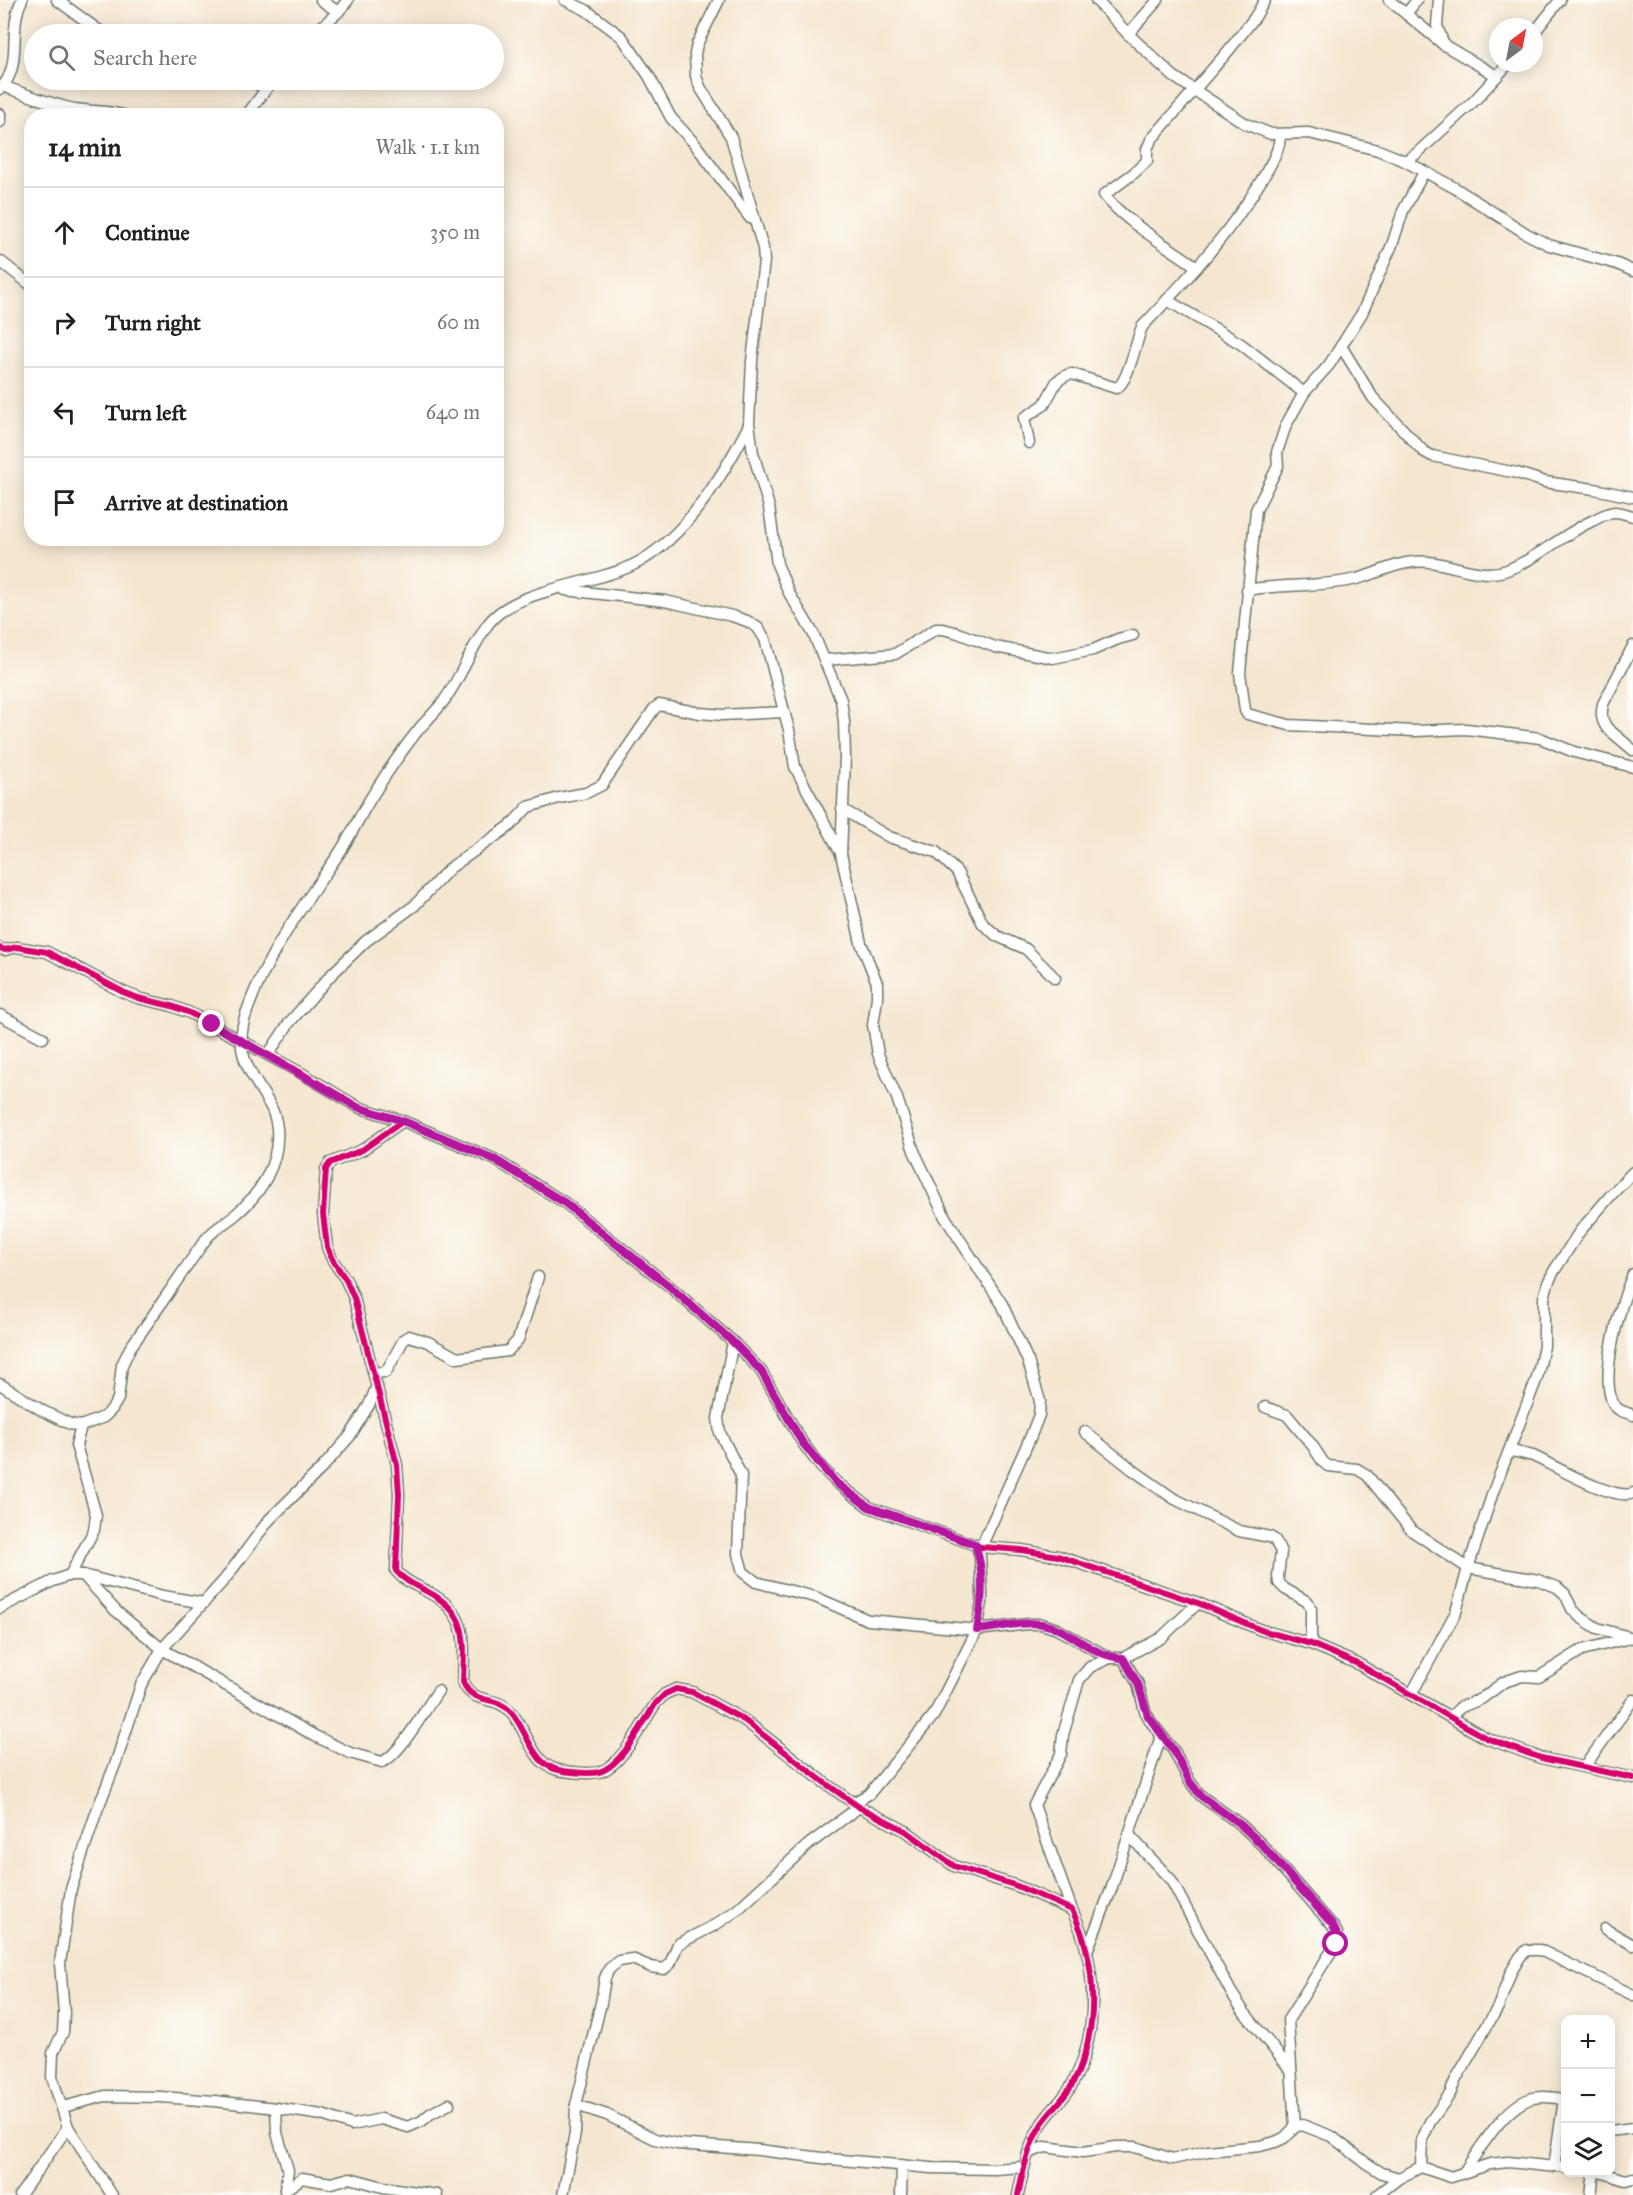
<!DOCTYPE html>
<meta charset="utf-8">
<style>
:root{--surface:#fff;--page:#f6f6f6;--text:#202124;--muted:#757577;--line:#e0e0e0}
body{margin:0;font-family:"IM FELL Great Primer",serif;background:var(--page);color:var(--text)}
.controls{position:absolute;right:18px;bottom:18px;display:grid;overflow:hidden;border-radius:12px;box-shadow:0 3px 15px #0003}
.controls button{width:54px;height:54px;display:grid;place-items:center;padding:0;border:0;border-bottom:2px solid var(--line);background:var(--surface);color:var(--text);font:30px sans-serif}
.compass{position:absolute;left:1489px;top:18px;width:54px;height:54px;border-radius:50%;background:var(--surface);box-shadow:0 3px 15px #0003;rotate:32deg}
.stop{position:absolute;width:18px;height:18px;margin:-14px;border:4px solid #b5179e;border-radius:50%;background:#fff}
.stop.end{background:#b5179e;border-color:#fff;box-shadow:0 2px 6px #0008}
.list{margin:0;padding:0;list-style:none}
h2{display:flex;justify-content:space-between;align-items:center;height:78px;margin:0;padding:0 24px;font-size:26px}
h2 small{font-size:20px;font-weight:400;color:var(--muted)}
.list li{display:grid;grid-template-columns:39px 1fr auto;gap:18px;align-items:center;box-sizing:border-box;height:90px;padding:0 24px;border-top:2px solid var(--line)}
.list b{display:block;font-size:22px;white-space:nowrap}
.list em{font-size:20px;font-style:normal;color:var(--muted)}
.icon{flex:none;width:33px;height:33px;fill:none;stroke:currentColor;stroke-width:2;stroke-linecap:round;stroke-linejoin:round}
.map{position:relative;flex:none;width:1633px;height:2195px;overflow:hidden}
.search{position:absolute;background:var(--surface);box-shadow:0 3px 15px #0003;left:24px;top:24px;width:480px;height:66px;display:flex;align-items:center;gap:15px;box-sizing:border-box;padding:0 21px;border-radius:33px;color:var(--muted);font-size:22px}
.panel{position:absolute;background:var(--surface);box-shadow:0 3px 15px #0003;left:24px;top:108px;width:480px;height:438px;border-radius:24px}
.map>svg:first-child{display:block}
</style>
<div class="map">
<svg width="1633" height="2195" viewBox="0 0 1633 2195">
<rect width="100%" height="100%" fill="#fdfcf7"/>
<filter id="ink" filterUnits="userSpaceOnUse"><feTurbulence type="fractalNoise" baseFrequency=".0167" numOctaves="2"/><feDisplacementMap in="SourceGraphic" scale="12" xChannelSelector="R" yChannelSelector="G"/><feConvolveMatrix kernelMatrix="1 2 1 2 8 2 1 2 1" color-interpolation-filters="sRGB"/></filter>
<filter id="wash" filterUnits="userSpaceOnUse"><feTurbulence type="fractalNoise" baseFrequency=".008" numOctaves="4" result="noise"/><feDisplacementMap in="SourceGraphic" scale="24" xChannelSelector="R" yChannelSelector="G"/><feGaussianBlur stdDeviation="1.35" result="paint"/><feColorMatrix in="noise" values="0 0 0 0 0 0 0 0 0 0 0 0 0 0 0 0 0 1.4 0 .05"/><feComposite in="paint" operator="in"/></filter>
<g filter="url(#wash)">
<rect width="100%" height="100%" fill="#f5e6cf"/>
</g>
<g filter="url(#ink)">
<g fill="none" stroke-linecap="round" stroke-linejoin="round">
<!-- minor casing -->
<g stroke="#6a786a" stroke-width="13">
<g id="minor">
<polyline points="57,0 104,34"/>
<polyline points="321,0 338,12"/>
<polyline points="565,0 586,10 622,37 649,76 671,118 695,144 750,218"/>
<polyline points="719,0 697,44 695,54 696,76 700,87 731,137 763,248 764,261 752,361 749,423 753,453 769,507 777,564 789,593 813,633 841,700 844,721 845,757 841,854 861,943 877,983 877,998 873,1025 878,1054 897,1098 914,1151 945,1217 1002,1304 1028,1361 1040,1401 1039,1415 1030,1438 981,1547"/>
<polyline points="1096,0 1128,34 1173,76 1246,124 1271,134 1309,133 1378,150 1405,161 1455,188 1527,234 1549,245 1617,264 1633,271"/>
<polyline points="1389,0 1444,45 1497,76"/>
<polyline points="1439,0 1437,26 1444,45"/>
<polyline points="1406,14 1417,0"/>
<polyline points="1534,33 1560,0"/>
<polyline points="314,34 338,12 348,0"/>
<polyline points="1128,34 1158,0"/>
<polyline points="243,80 267,87"/>
<path d="M3 86C27 95 50 104 75 109 92 112 109 110 126 116"/>
<path d="M0 89C24 66 7 28 22 0"/>
<polyline points="0,114 0,122"/>
<polyline points="246,116 273,80"/>
<polyline points="1405,161 1416,154 1474,101 1509,63"/>
<polyline points="1424,172 1403,211 1392,245 1362,313 1329,365 1304,393 1286,425 1277,452 1278,466 1256,510 1240,673 1245,710 1247,714 1289,725 1415,731 1466,729 1517,735 1540,738 1574,752 1633,767"/>
<polyline points="0,261 32,286"/>
<path d="M1197 267C1168 246 1126 223 1104 195L1134 173 1147 161V149L1151 140 1229 50 1255 17 1265 0"/>
<polyline points="1167,300 1241,344 1304,393"/>
<polyline points="1341,346 1373,398 1423,451 1432,456 1517,473 1545,482 1594,489 1633,497"/>
<path d="M1029 443 1024 418 1044 405 1057 381 1067 375 1072 374 1116 388C1128 384 1136 341 1142 327 1185 281 1228 236 1261 181 1269 167 1280 151 1280 135"/>
<polyline points="565,590 665,601 732,616 747,621 758,628 765,639 789,730 795,767 839,850"/>
<path d="M1247 590C1281 584 1318 587 1352 580 1373 576 1391 564 1413 562 1444 558 1477 581 1507 570 1539 558 1563 534 1594 520 1600 517 1608 512 1615 512 1621 512 1628 515 1633 516"/>
<path d="M1633 646 1603 704C1601 713 1601 720 1607 728L1633 750"/>
<polyline points="825,660 895,654 936,629 943,629 958,633 995,647 1053,658 1093,650 1118,639 1133,635"/>
<polyline points="842,809 889,837 936,852 957,872 983,924 997,936 1026,949 1055,978"/>
<polyline points="0,948 5,950 17,947 47,952 123,992 138,998 172,1006 190,1013 303,1074 358,1107 403,1121 494,1159 565,1203 669,1286 733,1342 761,1371 802,1442 821,1467 837,1483 869,1507 981,1547 1021,1550 1058,1556 1198,1603 1261,1630 1311,1644 1358,1664 1486,1738 1541,1758 1633,1778"/>
<polyline points="0,1015 43,1038"/>
<polyline points="268,1055 289,1023 331,975 366,941 414,906 450,868 510,826 528,807 559,798 586,793 602,785 654,709 659,705 700,713 722,715 784,712"/>
<path d="M403 1121 362 1150 330 1163 326 1169 323 1214 327 1247 332 1259 346 1280 354 1298 397 1465 399 1494 396 1571C404 1581 417 1586 428 1592 470 1614 464 1641 463 1682 473 1706 495 1694 511 1712 523 1726 528 1745 540 1759 549 1769 559 1771 572 1772 581 1773 590 1774 599 1772 622 1766 643 1722 656 1703L665 1694 676 1689 692 1692 744 1720 825 1783 859 1807 906 1831 954 1866 1017 1886 1072 1910C1098 1963 1100 2032 1072 2085 1064 2099 1050 2111 1041 2125 1028 2146 1023 2171 1018 2195"/>
<path d="M1633 1274C1621 1303 1599 1375 1613 1403 1617 1411 1625 1412 1633 1415"/>
<polyline points="733,1342 718,1418 720,1433 741,1475 738,1554 743,1572 756,1582 815,1597 868,1620 977,1630 1028,1624 1042,1624 1057,1629 1110,1658 1123,1658 1161,1638 1198,1603"/>
<polyline points="374,1373 386,1372 404,1339 409,1336 428,1342 457,1358 508,1351 518,1340 538,1277"/>
<path d="M0 1384 43 1411 70 1424 81 1426 104 1417 112 1409 118 1399 122 1365 130 1348C156 1312 180 1275 206 1239 214 1229 224 1224 234 1216 261 1194 280 1163 277 1128 276 1118 272 1108 267 1100 247 1067 233 1050 247 1011 268 952 303 906 338 855 351 836 361 813 374 793 388 771 403 749 419 729 427 720 436 711 443 702 461 678 471 648 488 624 514 589 591 585 631 566 683 542 724 474 749 425"/>
<polyline points="1265,1407 1287,1415 1312,1445 1323,1462 1328,1466 1357,1469 1367,1475 1411,1530 1468,1568 1538,1580 1557,1587 1565,1594 1572,1609 1580,1617 1597,1628 1633,1638"/>
<polyline points="1085,1432 1133,1470 1173,1498 1239,1531 1270,1537 1275,1540 1281,1552 1278,1576 1279,1583 1285,1589 1308,1602 1311,1609 1311,1644"/>
<path d="M1510 1451C1518 1452 1525 1454 1533 1456 1553 1465 1615 1502 1633 1493"/>
<polyline points="70,1575 94,1530 96,1515 76,1445 81,1426"/>
<path d="M83 1575 116 1611 162 1649 315 1736 350 1753 382 1762C400 1755 426 1708 438 1691"/>
<polyline points="0,1608 53,1581 70,1575 83,1575 163,1596 204,1603"/>
<polyline points="1123,1658 1138,1684 1145,1711 1151,1722 1174,1751 1190,1782 1201,1796 1241,1825 1262,1845 1332,1925 1337,1933 1336,1944 1288,2020 1295,2127"/>
<polyline points="1412,1693 1456,1612 1468,1568 1493,1492 1537,1378 1544,1346 1544,1298 1548,1283 1554,1271 1580,1231 1611,1195 1633,1172"/>
<polyline points="1450,1717 1461,1707 1481,1699 1504,1682 1522,1676 1539,1677 1582,1650 1626,1639"/>
<polyline points="1584,1767 1633,1700"/>
<polyline points="853,1803 869,1794 934,1715 977,1630 982,1602 982,1592 980,1556 976,1544"/>
<polyline points="1129,1835 1171,1880 1231,1992 1244,2012 1290,2069"/>
<polyline points="1072,1910 1034,1805 1061,1754 1063,1735 1079,1680 1090,1667 1110,1658"/>
<polyline points="1605,1929 1633,1945"/>
<polyline points="1087,1951 1111,1890 1161,1736"/>
<polyline points="576,2105 607,2115 655,2139 677,2144 759,2150 830,2159 931,2168 995,2169 1023,2167"/>
<polyline points="63,2107 105,2096 161,2097 214,2101 276,2108 322,2115 352,2125 381,2119 408,2127 422,2121 430,2114 449,2104"/>
<polyline points="276,2108 277,2133 288,2170 285,2190"/>
<polyline points="1610,2131 1633,2128"/>
<polyline points="1028,2153 1045,2147 1083,2152 1116,2147 1135,2147 1172,2159 1208,2151 1260,2146 1275,2142 1284,2138 1295,2127 1302,2125 1331,2136 1366,2163 1382,2173 1399,2178"/>
<polyline points="1421,2167 1422,2140 1430,2122 1450,2094 1456,2079 1498,2007 1511,1972 1520,1957 1527,1950 1540,1950 1633,1995"/>
<polyline points="1554,2167 1564,2099"/>
<path d="M1464 2172C1479 2150 1506 2104 1533 2098 1544 2096 1555 2097 1566 2100"/>
<polyline points="1599,2172 1626,2180 1633,2178"/>
<polyline points="285,2190 302,2178 331,2183 350,2178 383,2187 437,2195"/>
<polyline points="20,2195 68,2127"/>
<polyline points="112,2195 68,2127 52,2077 53,2053 63,2032 64,2013 60,1963 71,1889 96,1813 116,1762 141,1685 162,1649 225,1579 269,1520 323,1467 350,1436 369,1405 377,1386"/>
<polyline points="563,2195 575,2133 576,2105 601,2003 605,1978 609,1969 619,1961 632,1959 651,1967 664,1969 670,1964 678,1944 715,1925 737,1910 808,1845 859,1807"/>
<polyline points="901,2195 902,2165"/>
<polyline points="1377,2195 1399,2178 1421,2167 1451,2177 1490,2164 1508,2162 1566,2168"/>
<polyline points="1591,2195 1594,2172"/>
</g>
</g>
<!-- minor -->
<use href="#minor" stroke="#fff" stroke-width="10"/>
<!-- cycleway casing -->
<g stroke="#fdfcf7" stroke-width="10">
<g id="cycleway">
<polyline points="0,948 5,950 17,947 47,952 123,992 138,998 172,1006 190,1013 303,1074 358,1107 403,1121 494,1159 565,1203 669,1286 733,1342 761,1371 802,1442 821,1467 837,1483 869,1507 981,1547 1021,1550 1058,1556 1198,1603 1261,1630 1311,1644 1358,1664 1486,1738 1541,1758 1633,1778"/>
<path d="M403 1121 362 1150 330 1163 326 1169 323 1214 327 1247 332 1259 346 1280 354 1298 397 1465 399 1494 396 1571C404 1581 417 1586 428 1592 470 1614 464 1641 463 1682 473 1706 495 1694 511 1712 523 1726 528 1745 540 1759 549 1769 559 1771 572 1772 581 1773 590 1774 599 1772 622 1766 643 1722 656 1703L665 1694 676 1689 692 1692 744 1720 825 1783 859 1807 906 1831 954 1866 1017 1886 1072 1910C1098 1963 1100 2032 1072 2085 1064 2099 1050 2111 1041 2125 1028 2146 1023 2171 1018 2195"/>
</g>
</g>
<!-- cycleway -->
<use href="#cycleway" stroke="#d6006c" stroke-width="6"/>
</g>
</g>
<g fill="none" stroke-linecap="round" stroke-linejoin="round" filter="url(#ink)">
<!-- route -->
<path stroke="#b5179e" stroke-width="8" d="M212 1024 357 1107 403 1121 494 1159 565 1203 669 1286 733 1342 761 1371 802 1442 837 1484 869 1507 975 1544C985 1572 983 1601 977 1630 998 1628 1021 1621 1042 1624 1072 1629 1092 1657 1123 1658L1138 1684 1148 1716 1174 1751 1190 1782 1201 1796 1241 1825 1262 1845 1332 1924 1337 1934 1336 1944"/>
</g>
</svg>
<div class="controls">
<button>+</button>
<button>−</button>
<button><svg class="icon" aria-label="layers" viewBox="0 0 24 24"><path d="M12 4l9 5-9 5-9-5zM3 14l9 5 9-5"/></svg></button>
</div>
<svg class="compass" viewBox="-18 -18 36 36"><path d="M0-13l5 13h-10z" fill="#e53935"/><path d="M0 13l5-13h-10z" fill="#757577"/></svg>
<div class="stop" style="left:1336px;top:1944px"></div>
<div class="stop end" style="left:212px;top:1024px"></div>
<div class="search"><svg class="icon" aria-label="search" viewBox="0 0 24 24"><circle cx="10" cy="10" r="6"/><path d="M15 15l6 6"/></svg>Search here</div>
<section class="panel">
<h2>14 min<small>Walk · 1.1 km</small></h2>
<ul class="list">
<li><svg class="icon" aria-label="ahead" viewBox="0 0 24 24"><path d="M12 20V5M6 11l6-6 6 6"/></svg><div><b>Continue</b></div><em>350 m</em></li>
<li><svg class="icon" aria-label="right" viewBox="0 0 24 24"><path d="M7 20v-9h11M14 6l5 5-5 5"/></svg><div><b>Turn right</b></div><em>60 m</em></li>
<li><svg class="icon" aria-label="left" viewBox="0 0 24 24"><path d="M17 20v-9H6M10 6l-5 5 5 5"/></svg><div><b>Turn left</b></div><em>640 m</em></li>
<li><svg class="icon" aria-label="arrive" viewBox="0 0 24 24"><path d="M6 21V4h12l-3 4 3 4H6"/></svg><div><b>Arrive at destination</b></div></li>
</ul>
</section>
</div>
